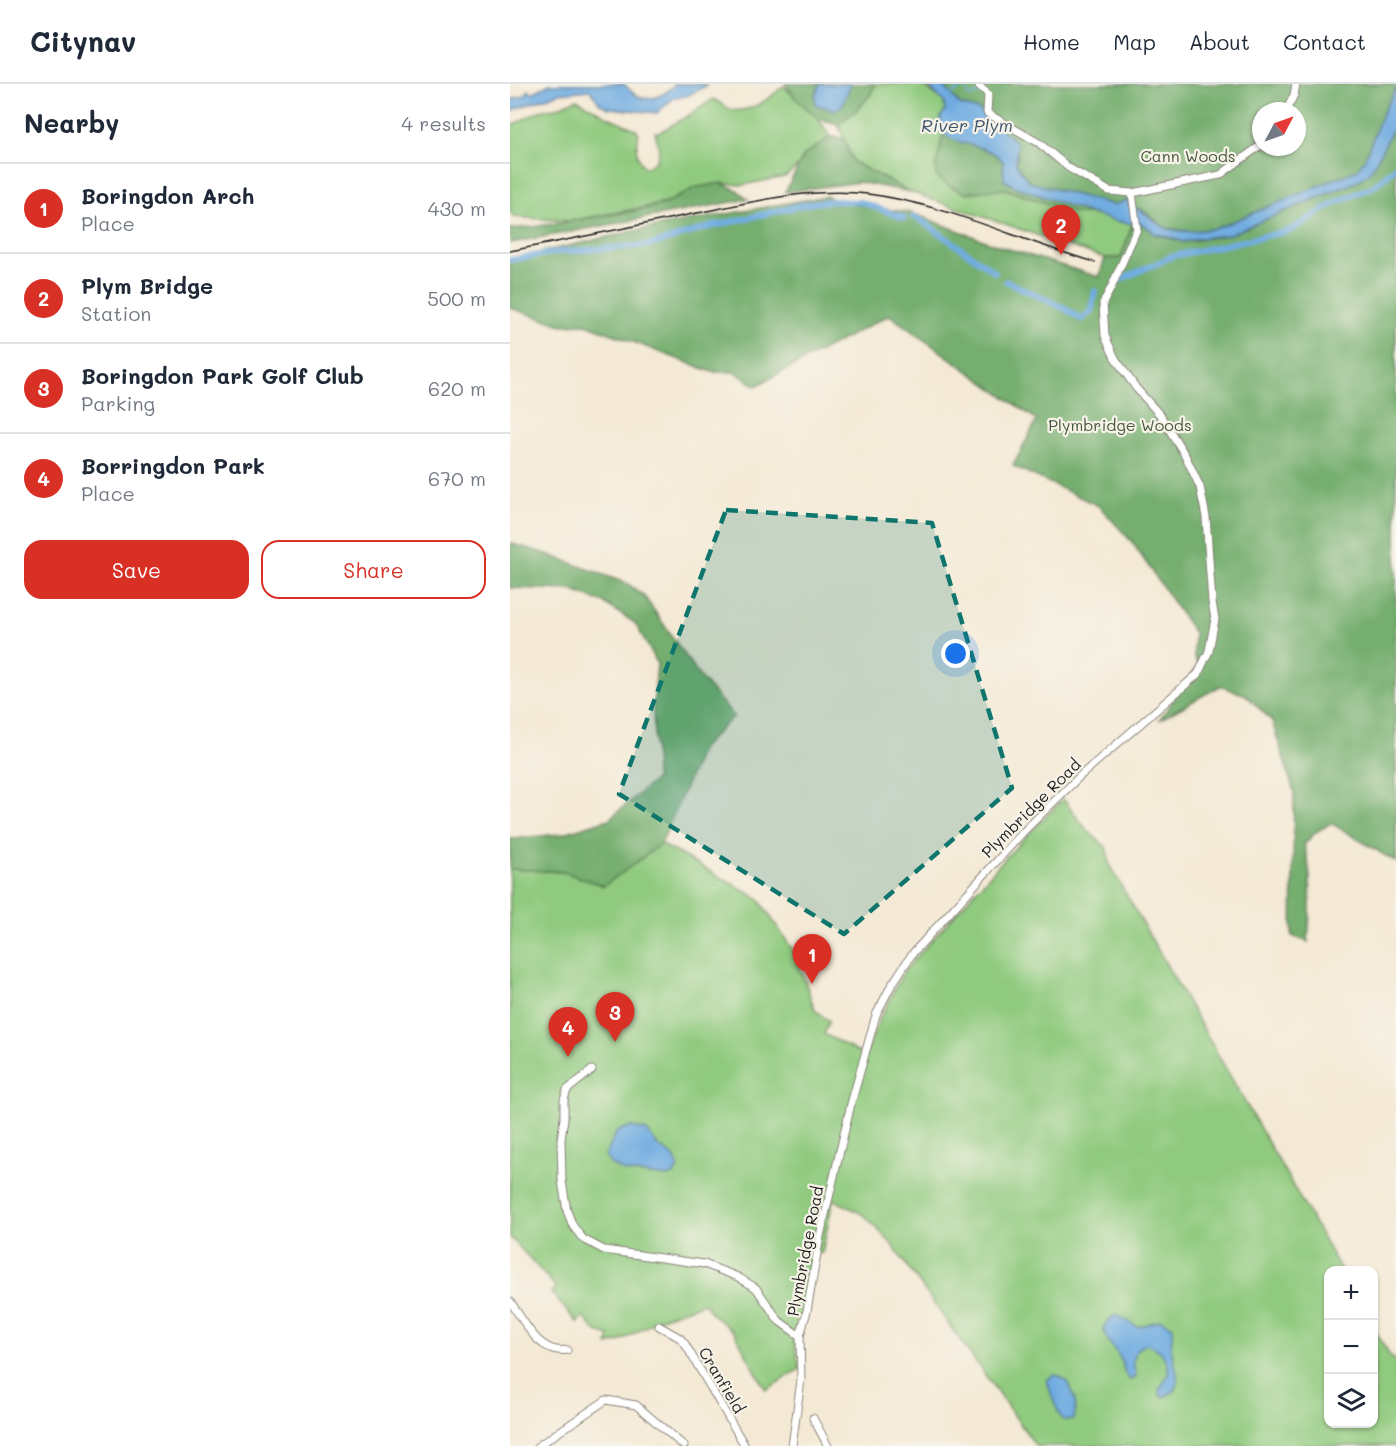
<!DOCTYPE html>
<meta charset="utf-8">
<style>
:root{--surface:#fff;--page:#f6f6f7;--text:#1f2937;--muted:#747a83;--line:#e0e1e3;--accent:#d93025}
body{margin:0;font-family:Mali,sans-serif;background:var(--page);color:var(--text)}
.controls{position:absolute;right:18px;bottom:18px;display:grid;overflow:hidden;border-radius:12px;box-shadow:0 2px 4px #0004}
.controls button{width:54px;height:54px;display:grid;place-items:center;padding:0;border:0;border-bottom:2px solid var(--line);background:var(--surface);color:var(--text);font:30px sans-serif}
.compass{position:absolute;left:742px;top:18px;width:54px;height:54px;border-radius:50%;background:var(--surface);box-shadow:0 2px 4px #0004;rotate:49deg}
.you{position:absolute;left:446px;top:570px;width:21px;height:21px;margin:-15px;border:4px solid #fff;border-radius:50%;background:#1a73e8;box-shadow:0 0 0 9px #1a73e833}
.badge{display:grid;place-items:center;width:39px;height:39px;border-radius:50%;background:var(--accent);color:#fff;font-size:20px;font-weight:700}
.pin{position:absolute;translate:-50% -50px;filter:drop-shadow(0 2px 3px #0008)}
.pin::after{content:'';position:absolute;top:32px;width:21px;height:18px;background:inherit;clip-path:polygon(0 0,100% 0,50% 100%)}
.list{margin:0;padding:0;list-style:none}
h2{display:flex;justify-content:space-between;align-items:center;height:78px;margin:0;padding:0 24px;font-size:26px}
h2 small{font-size:20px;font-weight:400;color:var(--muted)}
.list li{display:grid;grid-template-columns:39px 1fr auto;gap:18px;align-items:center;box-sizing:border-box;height:90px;padding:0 24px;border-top:2px solid var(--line)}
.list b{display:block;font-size:22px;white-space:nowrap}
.list p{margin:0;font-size:20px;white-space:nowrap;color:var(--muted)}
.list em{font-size:20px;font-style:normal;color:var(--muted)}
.actions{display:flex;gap:12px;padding:18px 24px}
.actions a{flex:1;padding:14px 0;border:2px solid var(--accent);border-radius:18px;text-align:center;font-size:21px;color:var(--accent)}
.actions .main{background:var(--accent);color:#fff}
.icon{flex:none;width:33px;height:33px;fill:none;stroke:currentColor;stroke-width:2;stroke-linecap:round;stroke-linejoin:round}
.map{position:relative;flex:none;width:886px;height:1362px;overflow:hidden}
header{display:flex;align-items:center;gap:36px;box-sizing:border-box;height:84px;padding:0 30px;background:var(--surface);border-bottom:2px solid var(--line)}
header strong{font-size:28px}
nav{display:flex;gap:33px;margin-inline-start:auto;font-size:21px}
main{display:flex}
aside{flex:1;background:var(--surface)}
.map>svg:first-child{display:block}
</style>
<header>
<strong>Citynav</strong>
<nav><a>Home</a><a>Map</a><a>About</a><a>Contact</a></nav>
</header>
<main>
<aside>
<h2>Nearby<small>4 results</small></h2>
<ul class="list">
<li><span class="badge">1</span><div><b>Boringdon Arch</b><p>Place</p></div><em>430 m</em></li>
<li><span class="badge">2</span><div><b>Plym Bridge</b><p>Station</p></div><em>500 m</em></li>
<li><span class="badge">3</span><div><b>Boringdon Park Golf Club</b><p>Parking</p></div><em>620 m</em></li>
<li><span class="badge">4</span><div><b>Borringdon Park</b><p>Place</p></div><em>670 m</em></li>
</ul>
<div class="actions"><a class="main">Save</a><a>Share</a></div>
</aside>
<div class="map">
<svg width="886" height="1362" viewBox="0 0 886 1362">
<rect width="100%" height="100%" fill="#f7f3e8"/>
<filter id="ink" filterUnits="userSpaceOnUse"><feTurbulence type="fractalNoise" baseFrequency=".0167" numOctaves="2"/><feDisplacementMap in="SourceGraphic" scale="12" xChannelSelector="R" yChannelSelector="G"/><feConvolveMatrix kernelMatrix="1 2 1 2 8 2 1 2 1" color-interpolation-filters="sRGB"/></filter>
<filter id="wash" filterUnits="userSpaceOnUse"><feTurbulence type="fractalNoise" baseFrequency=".008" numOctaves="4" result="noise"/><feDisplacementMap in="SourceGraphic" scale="24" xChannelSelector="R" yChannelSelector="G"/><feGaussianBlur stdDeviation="1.35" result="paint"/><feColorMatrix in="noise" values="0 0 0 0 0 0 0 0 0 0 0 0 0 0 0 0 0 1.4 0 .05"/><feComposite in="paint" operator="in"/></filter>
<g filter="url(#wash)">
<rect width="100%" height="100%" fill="#f4e9d5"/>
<!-- green -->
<g fill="#90ca7f" stroke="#56734e" stroke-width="1.5">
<path d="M365 0H411L430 14 434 18 435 27 430 34 433 50 431 62 455 109 495 105 564 129 590 131 608 138H623L611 174H595L400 108 343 78 328 40C342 30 360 17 365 0Z"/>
<path d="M273 2 309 35 320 53 294 71 290 80 275 93 232 101 211 99 184 104 157 119 60 137 3 133 0 126V42L30 27 46 24 67 15 96 32 125 45 129 49C126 62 124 75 136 84L147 76 149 64 145 48H150L181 30 203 15C209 18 217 25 223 26 241 29 262 13 273 2Z"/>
<polygon points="553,715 577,746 596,763 600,782 831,1186 818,1186 818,1340 864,1340 864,1244 880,1272 886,1277 886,1362 526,1362 380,1158 354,1131 323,1115 312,1169 303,1170 291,1241 283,1253 290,1285 256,1306 224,1248 202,1230 195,1219 151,1234 109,1258 97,1261 100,1252 87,1248 73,1233 68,1239 41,1209 46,1203 0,1153 0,785 54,788 94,802 151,760 248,814 285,869 305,926 319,937 314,950 355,972 369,936 394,887 497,772"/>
</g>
<!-- forest -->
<g fill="#74ae6e" stroke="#486545" stroke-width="1.5" fill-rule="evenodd">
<path d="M275 0H365C360 17 342 30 328 40L309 35 285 14Z"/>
<path d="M432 0H886V4L872 30 855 75 847 86 707 144 684 148 656 144 629 124 604 121 519 98 506 80 508 68 469 26 450 21ZM751 27H787V63H751Z"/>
<path d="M886 38V778L821 739 806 748 794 761C804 792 800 826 798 858L782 852 784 708 762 637 736 611 710 602 649 636 688 582 684 572V549L622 458 589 422 503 382 527 336 379 231 246 302 225 288H202L76 240 52 241 0 224V175L124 147 317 112 328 118 402 129 489 162 589 193 595 174H611L623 138C632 139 639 142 644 150L674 158 718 151 846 98 867 76Z"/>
<path d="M433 50C452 63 478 60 493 77L494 96 506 103 590 131 564 129 495 105 455 109 439 102 426 92V82Z"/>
<polygon points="320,53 333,54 343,78 400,108 349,98 275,108 294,71"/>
<polygon points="211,99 227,106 238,115 0,159 0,145 23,143 134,125 157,119 184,104"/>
<polygon points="0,459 37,470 118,500 134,512 190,593 224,632 192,664 151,760 94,802 54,788 0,785 0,755 51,750 99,735 146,695 143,626 147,579 125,539 94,519 61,506 0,504"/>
</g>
<!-- water -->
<g fill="#70ace1" stroke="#46647e" stroke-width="1.5">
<path d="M40 0H114C118 4 124 11 129 13 143 18 157 9 165 0H196V2L177 12 164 14 147 29 99 24 90 20 80 6 50 9 5 25 0 29V16L16 11 18 6 22 9Z"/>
<polygon points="310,0 341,0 332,22 325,26 306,21 305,12"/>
<path d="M416 0H432L450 21 469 26 507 59 506 80 519 98 604 121 617 116 620 123C635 124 643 140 658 145 674 149 691 147 707 144L847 86 855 75 872 30 886 4V38L867 76 859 89 846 98 718 151 690 154 674 158 652 151 644 150C635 136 620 141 606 137 572 128 539 114 506 103L494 96 493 77C478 60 452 63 433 50L430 34 435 27 434 18Z"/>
<path d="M122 1043 137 1047 148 1062 164 1073 168 1082 165 1090 158 1093 116 1088 100 1080 95 1071C107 1056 97 1047 122 1043Z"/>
<path d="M606 1231 628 1243 651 1236 663 1243C664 1250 661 1255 661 1262 662 1280 680 1305 652 1313L649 1308C651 1301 656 1296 658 1290 661 1276 648 1263 636 1260L627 1265 623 1278 626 1293 620 1296C613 1290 614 1282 610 1274 601 1258 581 1245 606 1231Z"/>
<path d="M544 1291C562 1293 570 1322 563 1336H553C545 1324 541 1310 537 1296Z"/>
</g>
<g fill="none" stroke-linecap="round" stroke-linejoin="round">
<!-- stream -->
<g stroke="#70ace1" stroke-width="1.5">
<polyline points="475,5 481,0"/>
<polyline points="439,12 453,3 457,5 458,12 463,12 471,8"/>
</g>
<!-- canal -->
<g stroke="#70ace1" stroke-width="6">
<polyline points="403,133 406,133 485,188"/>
<polyline points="668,171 779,147 825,119 864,102 886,83"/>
<polyline points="0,176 47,168 141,161 199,143 297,120 321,117 351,118 394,134"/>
<polyline points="496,197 554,224 571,235 581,228 585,207"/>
<polyline points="607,197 663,172"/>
</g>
</g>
</g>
<g filter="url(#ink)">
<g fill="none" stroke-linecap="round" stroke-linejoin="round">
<!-- street casing -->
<g stroke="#888278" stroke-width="9">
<g id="street">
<polyline points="467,0 478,10 477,29 529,59 559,84 599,107 622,109 710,91 751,61"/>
<polyline points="776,27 784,11 786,0"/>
<polyline points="82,986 57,1006 54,1016 54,1034 51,1056 52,1097 57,1127 63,1142 73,1155 94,1166 194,1180 228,1193 246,1204 269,1237 290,1252"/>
<path d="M0 1217C14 1237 29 1271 57 1266"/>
<polyline points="149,1242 170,1254 175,1260 235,1362"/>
<polyline points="303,1334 318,1362"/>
<polyline points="28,1362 96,1316 126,1321 174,1362"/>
<polyline points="282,1362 291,1296 290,1252 297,1227 310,1152 341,1020 366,931 381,902 402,870 515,746 570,692 688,590 699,567 705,535 702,518 696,433 690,403 675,371 650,331 626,304 605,274 595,252 593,219 601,204 627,145 622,109"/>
</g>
</g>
<!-- street -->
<use href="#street" stroke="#fff" stroke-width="7"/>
<!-- rail -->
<path stroke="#1c1c1c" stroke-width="1.5" d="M0 167C63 155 125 142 187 129 243 118 301 103 358 110 437 120 509 157 585 178"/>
</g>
</g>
<!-- marked area -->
<path fill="#0f766e" fill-opacity="0.2" stroke="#0f766e" stroke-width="4.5" stroke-dasharray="12 8" stroke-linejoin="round" d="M216 426 422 439 502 704 334 850 109 710Z"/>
<g text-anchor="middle" stroke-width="4.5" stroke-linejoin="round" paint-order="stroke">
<!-- park labels -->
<g font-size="16" fill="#45593f" stroke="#f7f3e8">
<text x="678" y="78">Cann Woods</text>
<text x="610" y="347">Plymbridge Woods</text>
</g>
<!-- street labels -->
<g font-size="16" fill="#1c1c1c" stroke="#f7f3e8">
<text transform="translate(521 724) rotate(-45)" y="6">Plymbridge Road</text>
<text transform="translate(295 1167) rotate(-79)" y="6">Plymbridge Road</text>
<text transform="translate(212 1296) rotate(59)" y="6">Cranfield</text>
</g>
<!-- water labels -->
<g font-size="18" font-style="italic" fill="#3e566b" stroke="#f7f3e8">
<text x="457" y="48">River Plym</text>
</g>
</g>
</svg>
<div class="controls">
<button>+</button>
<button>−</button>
<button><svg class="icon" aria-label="layers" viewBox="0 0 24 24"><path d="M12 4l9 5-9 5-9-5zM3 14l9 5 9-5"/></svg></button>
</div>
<svg class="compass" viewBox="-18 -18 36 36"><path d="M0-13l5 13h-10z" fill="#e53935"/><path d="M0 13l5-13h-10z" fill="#747a83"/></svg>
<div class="you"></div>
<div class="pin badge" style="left:302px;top:900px">1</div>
<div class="pin badge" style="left:551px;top:171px">2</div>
<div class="pin badge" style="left:105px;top:958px">3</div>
<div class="pin badge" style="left:58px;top:973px">4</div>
</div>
</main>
